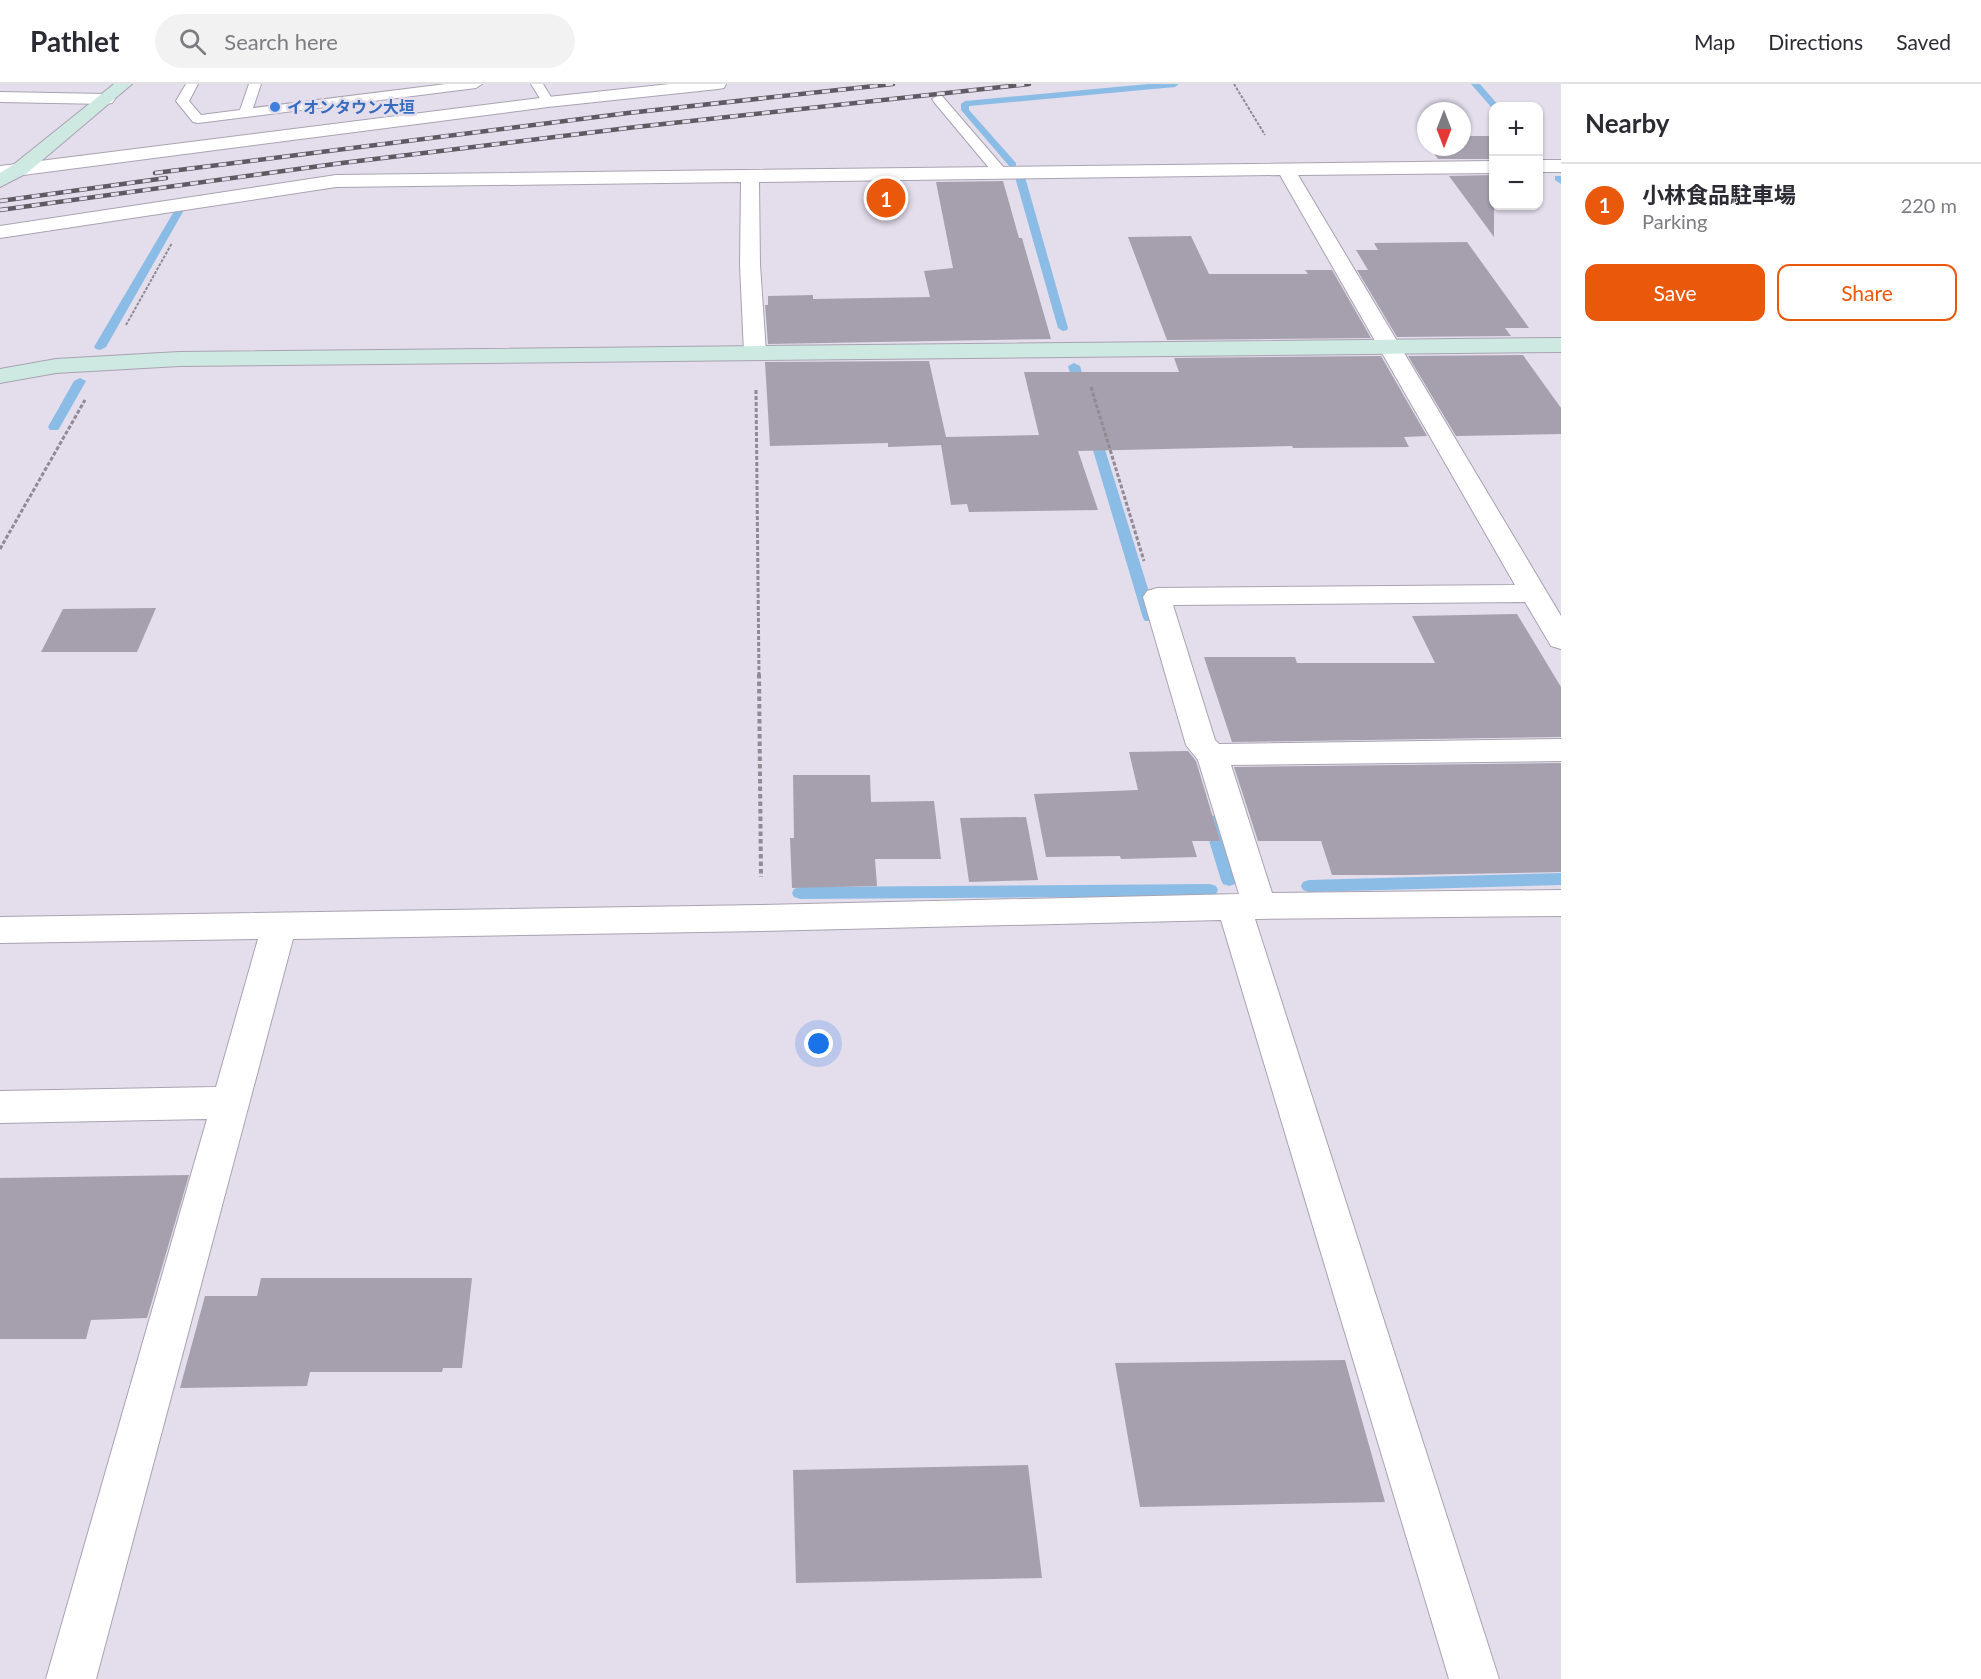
<!DOCTYPE html>
<meta charset="utf-8">
<style>
:root{--surface:#fff;--page:#f2f2f3;--text:#2b2b33;--muted:#7c7c81;--line:#e1e1e2;--accent:#ea580c}
body{margin:0;font-family:Lato,"Noto Sans JP",sans-serif;background:var(--page);color:var(--text)}
.controls{position:absolute;right:18px;top:18px;display:grid;overflow:hidden;border-radius:12px;box-shadow:0 2px 4px #0004}
.controls button{width:54px;height:54px;display:grid;place-items:center;padding:0;border:0;border-bottom:2px solid var(--line);background:var(--surface);color:var(--text);font:30px sans-serif}
.compass{position:absolute;left:1417px;top:18px;width:54px;height:54px;border-radius:50%;background:var(--surface);box-shadow:0 2px 4px #0004;rotate:180deg}
.you{position:absolute;left:819px;top:960px;width:21px;height:21px;margin:-15px;border:4px solid #fff;border-radius:50%;background:#1a73e8;box-shadow:0 0 0 9px #1a73e833}
.badge{display:grid;place-items:center;width:39px;height:39px;border-radius:50%;background:var(--accent);color:#fff;font-size:20px;font-weight:700}
.pin{position:absolute;translate:-50% -50%;border:3px solid #fff;box-shadow:0 2px 6px #0006}
.list{margin:0;padding:0;list-style:none}
h2{display:flex;justify-content:space-between;align-items:center;height:78px;margin:0;padding:0 24px;font-size:26px}
h2 small{font-size:20px;font-weight:400;color:var(--muted)}
.list li{display:grid;grid-template-columns:39px 1fr auto;gap:18px;align-items:center;box-sizing:border-box;height:84px;padding:0 24px;border-top:2px solid var(--line)}
.list b{display:block;font-size:22px;white-space:nowrap}
.list p{margin:0;font-size:20px;white-space:nowrap;color:var(--muted)}
.list em{font-size:20px;font-style:normal;color:var(--muted)}
.actions{display:flex;gap:12px;padding:18px 24px}
.actions a{flex:1;padding:14px 0;border:2px solid var(--accent);border-radius:12px;text-align:center;font-size:21px;color:var(--accent)}
.actions .main{background:var(--accent);color:#fff}
.icon{flex:none;width:33px;height:33px;fill:none;stroke:currentColor;stroke-width:2;stroke-linecap:round;stroke-linejoin:round}
.map{position:relative;flex:none;width:1561px;height:1595px;overflow:hidden}
header{display:flex;align-items:center;gap:36px;box-sizing:border-box;height:84px;padding:0 30px;background:var(--surface);border-bottom:2px solid var(--line)}
header strong{font-size:28px}
nav{display:flex;gap:33px;margin-inline-start:auto;font-size:21px}
.search{width:420px;height:54px;background:var(--page);display:flex;align-items:center;gap:15px;box-sizing:border-box;padding:0 21px;border-radius:33px;color:var(--muted);font-size:22px}
main{display:flex}
aside{flex:1;background:var(--surface)}
.map>svg:first-child{display:block}
</style>
<header>
<strong>Pathlet</strong>
<div class="search"><svg class="icon" aria-label="search" viewBox="0 0 24 24"><circle cx="10" cy="10" r="6"/><path d="M15 15l6 6"/></svg>Search here</div>
<nav><a>Map</a><a>Directions</a><a>Saved</a></nav>
</header>
<main>
<div class="map">
<svg width="1561" height="1595" viewBox="0 0 1561 1595">
<rect width="100%" height="100%" fill="#e3ddec"/>
<g fill="none" stroke-linecap="round" stroke-linejoin="round">
<!-- stream -->
<g fill="#8bbce6" fill-rule="evenodd">
<polygon points="1148,0 1179,0 1175,3 969,22 969,26 1016,79 1016,83 1010,83 961,26 961,20 965,17"/>
<polygon points="1471,0 1480,0 1499,22 1492,24"/>
<polygon points="1538,69 1542,70 1542,74 1538,75"/>
<polygon points="1017,91 1025,93 1068,244 1067,246 1063,247 1058,244 1015,93"/>
<polygon points="1555,92 1561,92 1561,100 1555,96"/>
<polygon points="176,124 184,126 106,263 100,266 96,265 94,263"/>
<polygon points="1074,279 1080,282 1088,310 1086,312 1082,313 1076,310 1068,282"/>
<polygon points="80,294 86,297 60,343 58,346 50,346 48,343 74,297"/>
<polygon points="1093,342 1099,346 1157,534 1155,537 1145,537 1143,534 1087,346"/>
<polygon points="1211,731 1217,733 1219,737 1237,796 1235,800 1229,802 1223,800 1221,796 1203,737 1205,733"/>
<polygon points="1561,789 1561,801 1309,808 1303,806 1301,802 1303,798 1309,796"/>
<polygon points="1210,800 1216,802 1218,806 1216,810 1210,812 800,815 794,813 792,809 794,805 800,803"/>
</g>
</g>
<!-- building -->
<g fill="#a6a0ae">
<polygon points="1462,52 1494,52 1494,75 1438,75 1429,63 1462,63"/>
<polygon points="1494,91 1494,153 1449,92"/>
<polygon points="1003,97 1019,154 1022,154 1051,255 768,260 765,221 768,221 768,212 813,211 813,215 930,213 924,187 953,184 936,98"/>
<polygon points="1191,152 1209,190 1308,190 1305,186 1332,186 1371,254 1167,256 1128,153"/>
<polygon points="1467,158 1529,244 1505,244 1511,252 1397,253 1357,186 1368,186 1356,166 1378,166 1374,159"/>
<polygon points="1523,271 1561,324 1561,350 1456,352 1408,272"/>
<polygon points="1381,272 1427,352 1404,353 1409,363 1293,364 1292,362 1078,367 1098,426 969,428 967,420 951,421 941,361 888,363 888,359 770,362 765,278 929,277 946,353 1039,351 1024,288 1179,288 1174,274"/>
<polygon points="156,524 137,568 41,568 63,525"/>
<polygon points="1517,530 1561,603 1561,653 1232,658 1204,573 1295,573 1297,579 1435,579 1412,532"/>
<polygon points="1188,667 1196,677 1220,757 1192,757 1197,773 1121,775 1120,772 1046,773 1034,710 1138,706 1129,668"/>
<polygon points="1561,679 1561,788 1407,791 1332,791 1321,757 1258,757 1234,683"/>
<polygon points="793,691 870,691 871,718 934,717 941,775 875,775 877,802 792,804 790,754 794,754"/>
<polygon points="1026,733 1038,796 969,798 960,734"/>
<polygon points="189,1091 147,1234 91,1236 86,1255 0,1255 0,1094"/>
<polygon points="261,1194 472,1194 462,1284 443,1284 442,1288 310,1288 307,1302 180,1304 205,1212 257,1212"/>
<polygon points="1345,1276 1385,1418 1140,1423 1115,1279"/>
<polygon points="1028,1381 1042,1494 796,1499 793,1386"/>
</g>
<g fill="none" stroke-linecap="round" stroke-linejoin="round">
<!-- lane casing -->
<g stroke="#a9a3b1" stroke-width="2">
<g id="lane">
<polygon points="186,0 198,0 189,17 201,31 240,26 249,0 261,0 253,24 446,0 482,0 476,4 198,39 193,38 176,17"/>
<polygon points="531,0 543,0 554,18 552,21 544,21"/>
<polygon points="938,11 942,12 1005,85 1007,88 1005,91 995,91 934,18 932,15"/>
</g>
</g>
<!-- street casing -->
<g stroke="#a9a3b1" stroke-width="2">
<g id="street">
<polygon points="670,0 726,0 724,4 718,5 548,23 0,94 0,82 548,13"/>
<polygon points="0,8 106,10 112,11 115,15 112,19 106,20 0,18"/>
<rect x="1538" y="76" width="23" height="12"/>
<polygon points="1494,77 1494,89 1298,91 1561,532 1561,565 1551,562 1525,518 1173,521 1215,656 1219,660 1561,655 1561,677 1231,681 1272,809 1561,806 1561,832 1255,835 1499,1595 1449,1595 1221,836 761,847 293,855 96,1595 46,1595 207,1035 0,1039 0,1007 216,1003 258,855 0,859 0,833 761,821 1239,810 1198,676 1186,661 1143,513 1147,507 1157,504 1515,501 1280,91 759,98 760,181 766,269 763,274 755,276 747,274 744,269 740,181 741,98 336,103 0,154 0,142 336,91"/>
</g>
</g>
<!-- secondary casing -->
<g stroke="#a9a3b1" stroke-width="2">
<g id="secondary">
<polygon points="114,0 132,0 27,89 0,103 0,89 13,81"/>
<polygon points="1561,254 1561,268 179,282 56,289 0,299 0,285 56,275 179,268"/>
</g>
</g>
<!-- path-far2 -->
<g stroke="#8f8b95" stroke-width="2" stroke-dasharray="3 1.5" stroke-linecap="butt">
<polyline points="1234,0 1265,51"/>
<polyline points="126,241 172,159"/>
</g>
<!-- path-far1 -->
<g stroke="#8f8b95" stroke-width="3" stroke-dasharray="4 2" stroke-linecap="butt">
<polyline points="1091,303 1144,477"/>
<polyline points="756,306 759,592"/>
<polyline points="0,465 85,316"/>
</g>
<!-- path -->
<polyline stroke="#8f8b95" stroke-width="4" stroke-dasharray="4.5 3" stroke-linecap="butt" points="759,590 761,793"/>
<!-- lane -->
<use href="#lane" fill="#fff" fill-rule="evenodd"/>
<!-- street -->
<use href="#street" fill="#fff" fill-rule="evenodd"/>
<!-- secondary -->
<use href="#secondary" fill="#cee9e2" fill-rule="evenodd"/>
<!-- rail casing -->
<g stroke="#5d5a62" stroke-width="4.5">
<g id="rail">
<polyline points="155,89 628,29 893,0"/>
<polyline points="0,117 166,94"/>
<polyline points="0,126 342,79 636,43 1029,0"/>
</g>
</g>
<!-- rail -->
<use href="#rail" stroke="#e3ddec" stroke-width="3" stroke-dasharray="8" stroke-linecap="butt"/>
</g>
<!-- markers -->
<circle fill="#3f7fe0" stroke="#e3ddec" stroke-width="2" cx="275" cy="23" r="6"/>
<g text-anchor="middle" stroke-width="5" stroke-linejoin="round" paint-order="stroke">
<!-- far-shop labels -->
<g font-size="16" font-weight="bold" fill="#366cbe" stroke="#e3ddec" text-anchor="start">
<text x="287" y="29">イオンタウン大垣</text>
</g>
</g>
</svg>
<div class="controls">
<button>+</button>
<button>−</button>
</div>
<svg class="compass" viewBox="-18 -18 36 36"><path d="M0-13l5 13h-10z" fill="#e53935"/><path d="M0 13l5-13h-10z" fill="#7c7c81"/></svg>
<div class="you"></div>
<div class="pin badge" style="left:886px;top:114px">1</div>
</div>
<aside>
<h2>Nearby<small></small></h2>
<ul class="list">
<li><span class="badge">1</span><div><b>小林食品駐車場</b><p>Parking</p></div><em>220 m</em></li>
</ul>
<div class="actions"><a class="main">Save</a><a>Share</a></div>
</aside>
</main>
